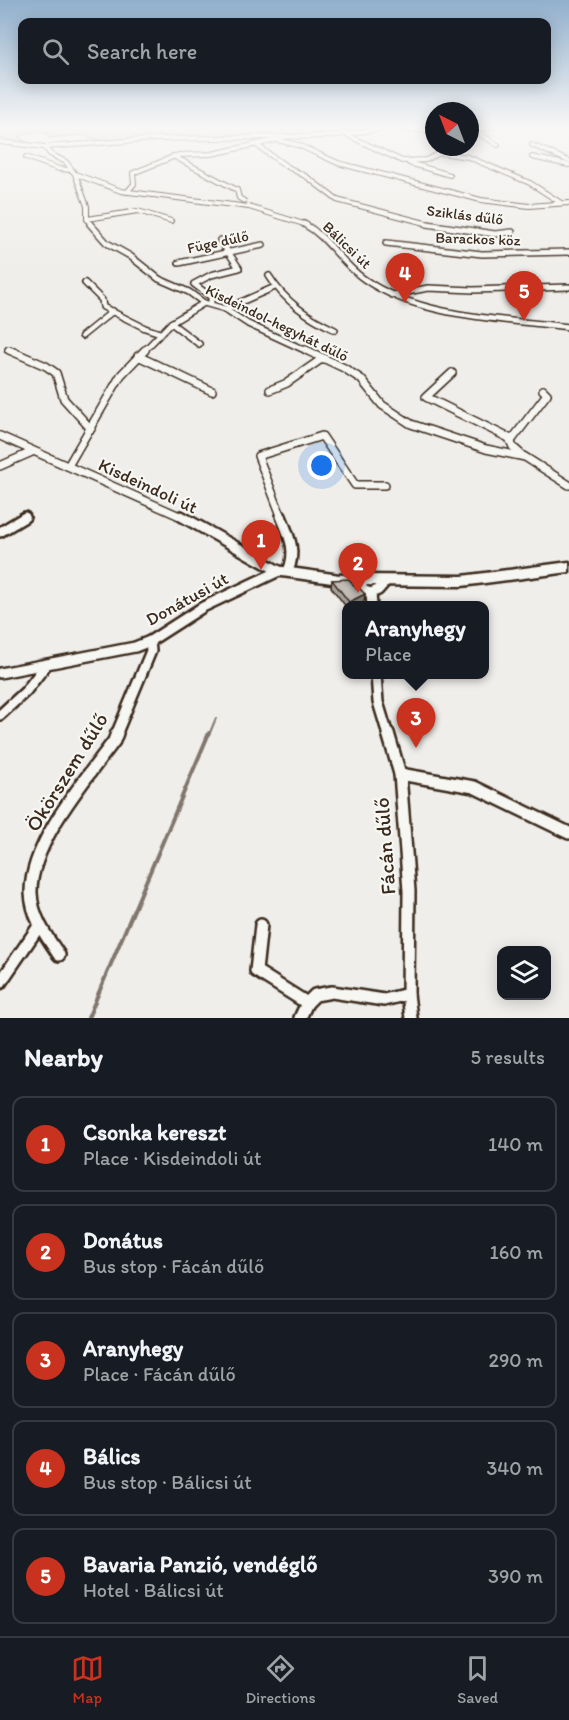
<!DOCTYPE html>
<meta charset="utf-8">
<style>
:root{--surface:#171b24;--page:#20242c;--text:#f1f3f6;--muted:#9ea1a6;--line:#363941;--accent:#c8321e}
body{margin:0;font-family:Itim,sans-serif;background:var(--page);color:var(--text)}
.controls{position:absolute;right:18px;bottom:18px;display:grid;overflow:hidden;border-radius:12px;box-shadow:0 3px 15px #0003}
.controls button{width:54px;height:54px;display:grid;place-items:center;padding:0;border:0;border-bottom:2px solid var(--line);background:var(--surface);color:var(--text);font:30px sans-serif}
.compass{position:absolute;left:425px;top:102px;width:54px;height:54px;border-radius:50%;background:var(--surface);box-shadow:0 3px 15px #0003;rotate:318deg}
.you{position:absolute;left:322px;top:466px;width:21px;height:21px;margin:-15px;border:4px solid #fff;border-radius:50%;background:#1a73e8;box-shadow:0 0 0 9px #1a73e833}
.badge{display:grid;place-items:center;width:39px;height:39px;border-radius:50%;background:var(--accent);color:#fff;font-size:20px;font-weight:700}
.pin{position:absolute;translate:-50% -50px;filter:drop-shadow(0 2px 3px #0008)}
.pin::after{content:'';position:absolute;top:32px;width:21px;height:18px;background:inherit;clip-path:polygon(0 0,100% 0,50% 100%)}
.popup{position:absolute;left:342px;top:601px;width:147px;height:78px;box-sizing:border-box;display:grid;place-content:center;border-radius:12px;background:var(--surface);filter:drop-shadow(0 2px 4px #0005);font-size:20px;white-space:nowrap;color:var(--muted)}
.popup b{font-size:22px;color:var(--text)}
.popup::after{content:'';position:absolute;left:50%;top:100%;margin-left:-12px;border:12px solid transparent;border-top-color:var(--surface)}
.list{margin:0;padding:0;list-style:none}
h2{display:flex;justify-content:space-between;align-items:center;height:78px;margin:0;padding:0 24px;font-size:26px}
h2 small{font-size:20px;font-weight:400;color:var(--muted)}
.list li{display:grid;grid-template-columns:39px 1fr auto;gap:18px;align-items:center;box-sizing:border-box;height:96px;margin:0 12px 12px;padding:0 12px;border:2px solid var(--line);border-radius:12px}
.list b{display:block;font-size:22px;white-space:nowrap}
.list p{margin:0;font-size:20px;white-space:nowrap;color:var(--muted)}
.list em{font-size:20px;font-style:normal;color:var(--muted)}
.icon{flex:none;width:33px;height:33px;fill:none;stroke:currentColor;stroke-width:2;stroke-linecap:round;stroke-linejoin:round}
.map{position:relative;flex:none;width:569px;height:1018px;overflow:hidden}
.search{position:absolute;background:var(--surface);box-shadow:0 3px 15px #0003;left:18px;right:18px;top:18px;height:66px;display:flex;align-items:center;gap:15px;box-sizing:border-box;padding:0 21px;border-radius:12px;color:var(--muted);font-size:22px}
.sheet{height:618px;background:var(--surface)}
nav{display:flex;justify-content:space-around;align-items:center;box-sizing:border-box;height:84px;border-top:2px solid var(--line);background:var(--surface);font-size:16px;color:var(--muted)}
nav a{display:grid;justify-items:center;gap:3px}
nav .on{color:var(--accent)}
.map>svg:first-child{display:block}
</style>
<div class="map">
<svg width="569" height="1018" viewBox="0 0 569 1018">
<rect width="100%" height="100%" fill="#efeeea"/>
<filter id="ink" filterUnits="userSpaceOnUse"><feTurbulence type="fractalNoise" baseFrequency=".0167" numOctaves="2"/><feDisplacementMap in="SourceGraphic" scale="12" xChannelSelector="R" yChannelSelector="G"/><feConvolveMatrix kernelMatrix="1 2 1 2 8 2 1 2 1" color-interpolation-filters="sRGB"/></filter>
<g filter="url(#ink)">
<!-- green -->
<polygon fill="#d4d1cc" stroke="#887e75" stroke-width="1.5" points="0,127 372,127 376,129 341,134 157,139 133,142 98,140 83,135 48,138 48,133 28,132 19,138 32,145 0,142"/>
<g fill="none" stroke-linecap="round" stroke-linejoin="round">
<!-- stream-far1 -->
<polyline stroke="#81766d" stroke-width="2" points="209,735 216,718"/>
<!-- stream -->
<polyline stroke="#81766d" stroke-width="4" points="88,1018 209,733"/>
<!-- street-far4 casing -->
<g stroke="#3b2a1e" stroke-width="6">
<g id="street-far4">
<polyline points="470,130 493,127"/>
<polyline points="473,130 498,145"/>
<polyline points="347,135 402,161 426,160 440,153 468,157 530,183 561,203"/>
<polyline points="277,140 298,145 338,163 481,200 529,206 569,203"/>
<polyline points="0,142 45,147 155,139 331,136 387,128 434,131"/>
<polyline points="255,144 286,166 307,177 337,200 433,225"/>
<polyline points="532,145 569,161"/>
<polyline points="45,147 50,154 66,162 75,174 121,191 249,207 307,225"/>
<polyline points="173,156 237,190 239,198 244,201"/>
<polyline points="26,157 59,169 71,170"/>
<polyline points="532,157 569,165"/>
<polyline points="409,163 450,175"/>
<polyline points="75,174 87,206 87,219 91,225"/>
<polyline points="127,192 134,184 133,173 178,155 212,154 281,139"/>
<polyline points="87,219 138,211 171,221"/>
</g>
</g>
<!-- street-far3 casing -->
<g stroke="#3b2a1e" stroke-width="8">
<g id="street-far3">
<polyline points="90,224 107,243 130,256 159,279 189,292 204,303 225,309 248,324 309,352"/>
<path d="M304 224C328 237 341 263 364 279 419 318 505 319 569 327"/>
<polyline points="427,224 495,234 512,232"/>
<polyline points="386,243 482,254 569,252"/>
<polyline points="179,263 263,245"/>
<path d="M269 276C285 302 308 317 335 330"/>
<polyline points="85,283 102,300 103,307 145,328 160,333"/>
<polyline points="392,295 428,288 473,290 569,287"/>
<polyline points="211,304 211,297 194,284 211,275 239,268 220,240"/>
<polyline points="225,309 275,287"/>
<polyline points="171,323 199,344"/>
<polyline points="82,336 113,311"/>
<polyline points="8,350 13,352"/>
<polyline points="143,352 171,323 204,303"/>
</g>
</g>
<!-- street-far2 casing -->
<g stroke="#3b2a1e" stroke-width="10">
<g id="street-far2">
<polyline points="9,350 46,366 56,373 64,399 91,429"/>
<polyline points="306,350 344,368 361,379 382,405 411,424 486,449 525,457 569,485"/>
<polyline points="138,356 212,391"/>
<polyline points="452,373 426,397 509,438 513,447 523,456"/>
<polyline points="270,390 287,383 323,358"/>
<polyline points="0,436 184,518"/>
<polyline points="511,441 547,394 543,390"/>
<polyline points="0,466 32,452"/>
<polyline points="68,466 121,375 145,350"/>
<polyline points="282,518 258,456 322,436 355,485 385,485"/>
</g>
</g>
<!-- street-far1 casing -->
<g stroke="#3b2a1e" stroke-width="14">
<g id="street-far1">
<polyline points="181,516 279,571"/>
<path d="M281 516C289 536 297 551 288 571"/>
<polyline points="0,532 25,517"/>
<polyline points="371,593 378,590 386,581"/>
<polyline points="371,593 372,606"/>
<polyline points="0,673 135,647 150,641 203,607 279,571 336,579 362,580 362,590 371,593"/>
<polyline points="376,674 378,702 388,735"/>
<polyline points="0,715 26,691 46,665"/>
<polyline points="116,735 151,651 150,641"/>
</g>
</g>
<!-- street casing -->
<g stroke="#3b2a1e" stroke-width="16">
<g id="street">
<polyline points="388,733 400,774 409,891 408,994 411,1018"/>
<polyline points="400,774 474,787 569,833"/>
<polyline points="261,925 256,971 307,1003"/>
<path d="M59 955C46 936 32 917 31 893 30 843 86 779 114 741L117 733"/>
<polyline points="0,983 39,926"/>
<polyline points="300,1018 307,1003 315,995 332,992 384,1000 408,994"/>
</g>
</g>
<!-- secondary casing -->
<g stroke="#3b2a1e" stroke-width="5">
<polygon id="secondary" points="569,562 569,572 462,586 362,585 358,583 356,580 358,577 362,575 462,576"/>
</g>
<!-- street-far4 -->
<use href="#street-far4" stroke="#f6f6f2" stroke-width="4"/>
<!-- street-far3 -->
<use href="#street-far3" stroke="#f6f6f2" stroke-width="5"/>
<!-- street-far2 -->
<use href="#street-far2" stroke="#f6f6f2" stroke-width="7"/>
<!-- street-far1 -->
<use href="#street-far1" stroke="#f6f6f2" stroke-width="9"/>
<!-- street -->
<use href="#street" stroke="#f6f6f2" stroke-width="11"/>
<!-- secondary -->
<use href="#secondary" fill="#f6f6f2" fill-rule="evenodd"/>
</g>
<!-- wall -->
<polygon fill="#a7a39d" stroke="#3b2a1e" stroke-width="1.5" points="332,580 356,588 365,594 364,601 355,606 347,606 347,608 331,587"/>
<!-- shaded-wall -->
<polygon fill="#888480" stroke="#3b2a1e" stroke-width="1.5" points="365,594 364,601 355,606 348,606 349,602"/>
<!-- building -->
<polygon fill="#c2bdb7" stroke="#3b2a1e" stroke-width="1.5" points="349,579 356,588 358,587 365,594 349,602 332,580"/>
</g>
<!-- sky -->
<linearGradient id="sky" x2="0" y2="1"><stop stop-color="#91afcc"/><stop offset="0.47" stop-color="#f8f7f6"/><stop offset="1" stop-color="#f8f7f6" stop-opacity="0"/></linearGradient>
<rect width="569" height="270" fill="url(#sky)"/>
<g text-anchor="middle" stroke-width="4.5" stroke-linejoin="round" paint-order="stroke">
<!-- far-street labels -->
<g font-size="15" fill="#3b2a1e" stroke="#f6f6f2">
<text transform="translate(465 215) rotate(7)" y="5">Sziklás dűlő</text>
<text transform="translate(478 239) rotate(2)" y="5">Barackos köz</text>
<text transform="translate(218 242) rotate(-12)" y="5">Füge dűlő</text>
<text transform="translate(347 245) rotate(44)" y="5">Bálicsi út</text>
<text transform="translate(277 323) rotate(26)" y="5">Kisdeindol-hegyhát dűlő</text>
</g>
<!-- street labels -->
<g font-size="18" fill="#3b2a1e" stroke="#f6f6f2">
<text transform="translate(148 486) rotate(25)" y="6">Kisdeindoli út</text>
<text transform="translate(187 599) rotate(-29)" y="6">Donátusi út</text>
</g>
<!-- near-street labels -->
<g font-size="21" fill="#3b2a1e" stroke="#f6f6f2">
<text transform="translate(67 772) rotate(-58)" y="7">Ökörszem dűlő</text>
<text transform="translate(385 846) rotate(-94)" y="7">Fácán dűlő</text>
</g>
</g>
</svg>
<div class="controls">
<button><svg class="icon" aria-label="layers" viewBox="0 0 24 24"><path d="M12 4l9 5-9 5-9-5zM3 14l9 5 9-5"/></svg></button>
</div>
<svg class="compass" viewBox="-18 -18 36 36"><path d="M0-13l5 13h-10z" fill="#e53935"/><path d="M0 13l5-13h-10z" fill="#9ea1a6"/></svg>
<div class="you"></div>
<div class="pin badge" style="left:261px;top:570px">1</div>
<div class="pin badge" style="left:358px;top:593px">2</div>
<div class="pin badge" style="left:416px;top:748px">3</div>
<div class="popup"><b>Aranyhegy</b>Place</div>
<div class="pin badge" style="left:405px;top:303px">4</div>
<div class="pin badge" style="left:524px;top:321px">5</div>
<div class="search"><svg class="icon" aria-label="search" viewBox="0 0 24 24"><circle cx="10" cy="10" r="6"/><path d="M15 15l6 6"/></svg>Search here</div>
</div>
<section class="sheet">
<h2>Nearby<small>5 results</small></h2>
<ul class="list">
<li><span class="badge">1</span><div><b>Csonka kereszt</b><p>Place · Kisdeindoli út</p></div><em>140 m</em></li>
<li><span class="badge">2</span><div><b>Donátus</b><p>Bus stop · Fácán dűlő</p></div><em>160 m</em></li>
<li><span class="badge">3</span><div><b>Aranyhegy</b><p>Place · Fácán dűlő</p></div><em>290 m</em></li>
<li><span class="badge">4</span><div><b>Bálics</b><p>Bus stop · Bálicsi út</p></div><em>340 m</em></li>
<li><span class="badge">5</span><div><b>Bavaria Panzió, vendéglő</b><p>Hotel · Bálicsi út</p></div><em>390 m</em></li>
</ul>
</section>
<nav>
<a class="on"><svg class="icon" aria-label="map" viewBox="0 0 24 24"><path d="M3 6l6-2 6 2 6-2v14l-6 2-6-2-6 2zM9 4v14M15 6v14"/></svg>Map</a>
<a><svg class="icon" aria-label="directions" viewBox="0 0 24 24"><path d="M12 3l9 9-9 9-9-9zM9 14v-3h6M13 9l2 2-2 2"/></svg>Directions</a>
<a><svg class="icon" aria-label="saved" viewBox="0 0 24 24"><path d="M7 4h10v16l-5-4-5 4z"/></svg>Saved</a>
</nav>
